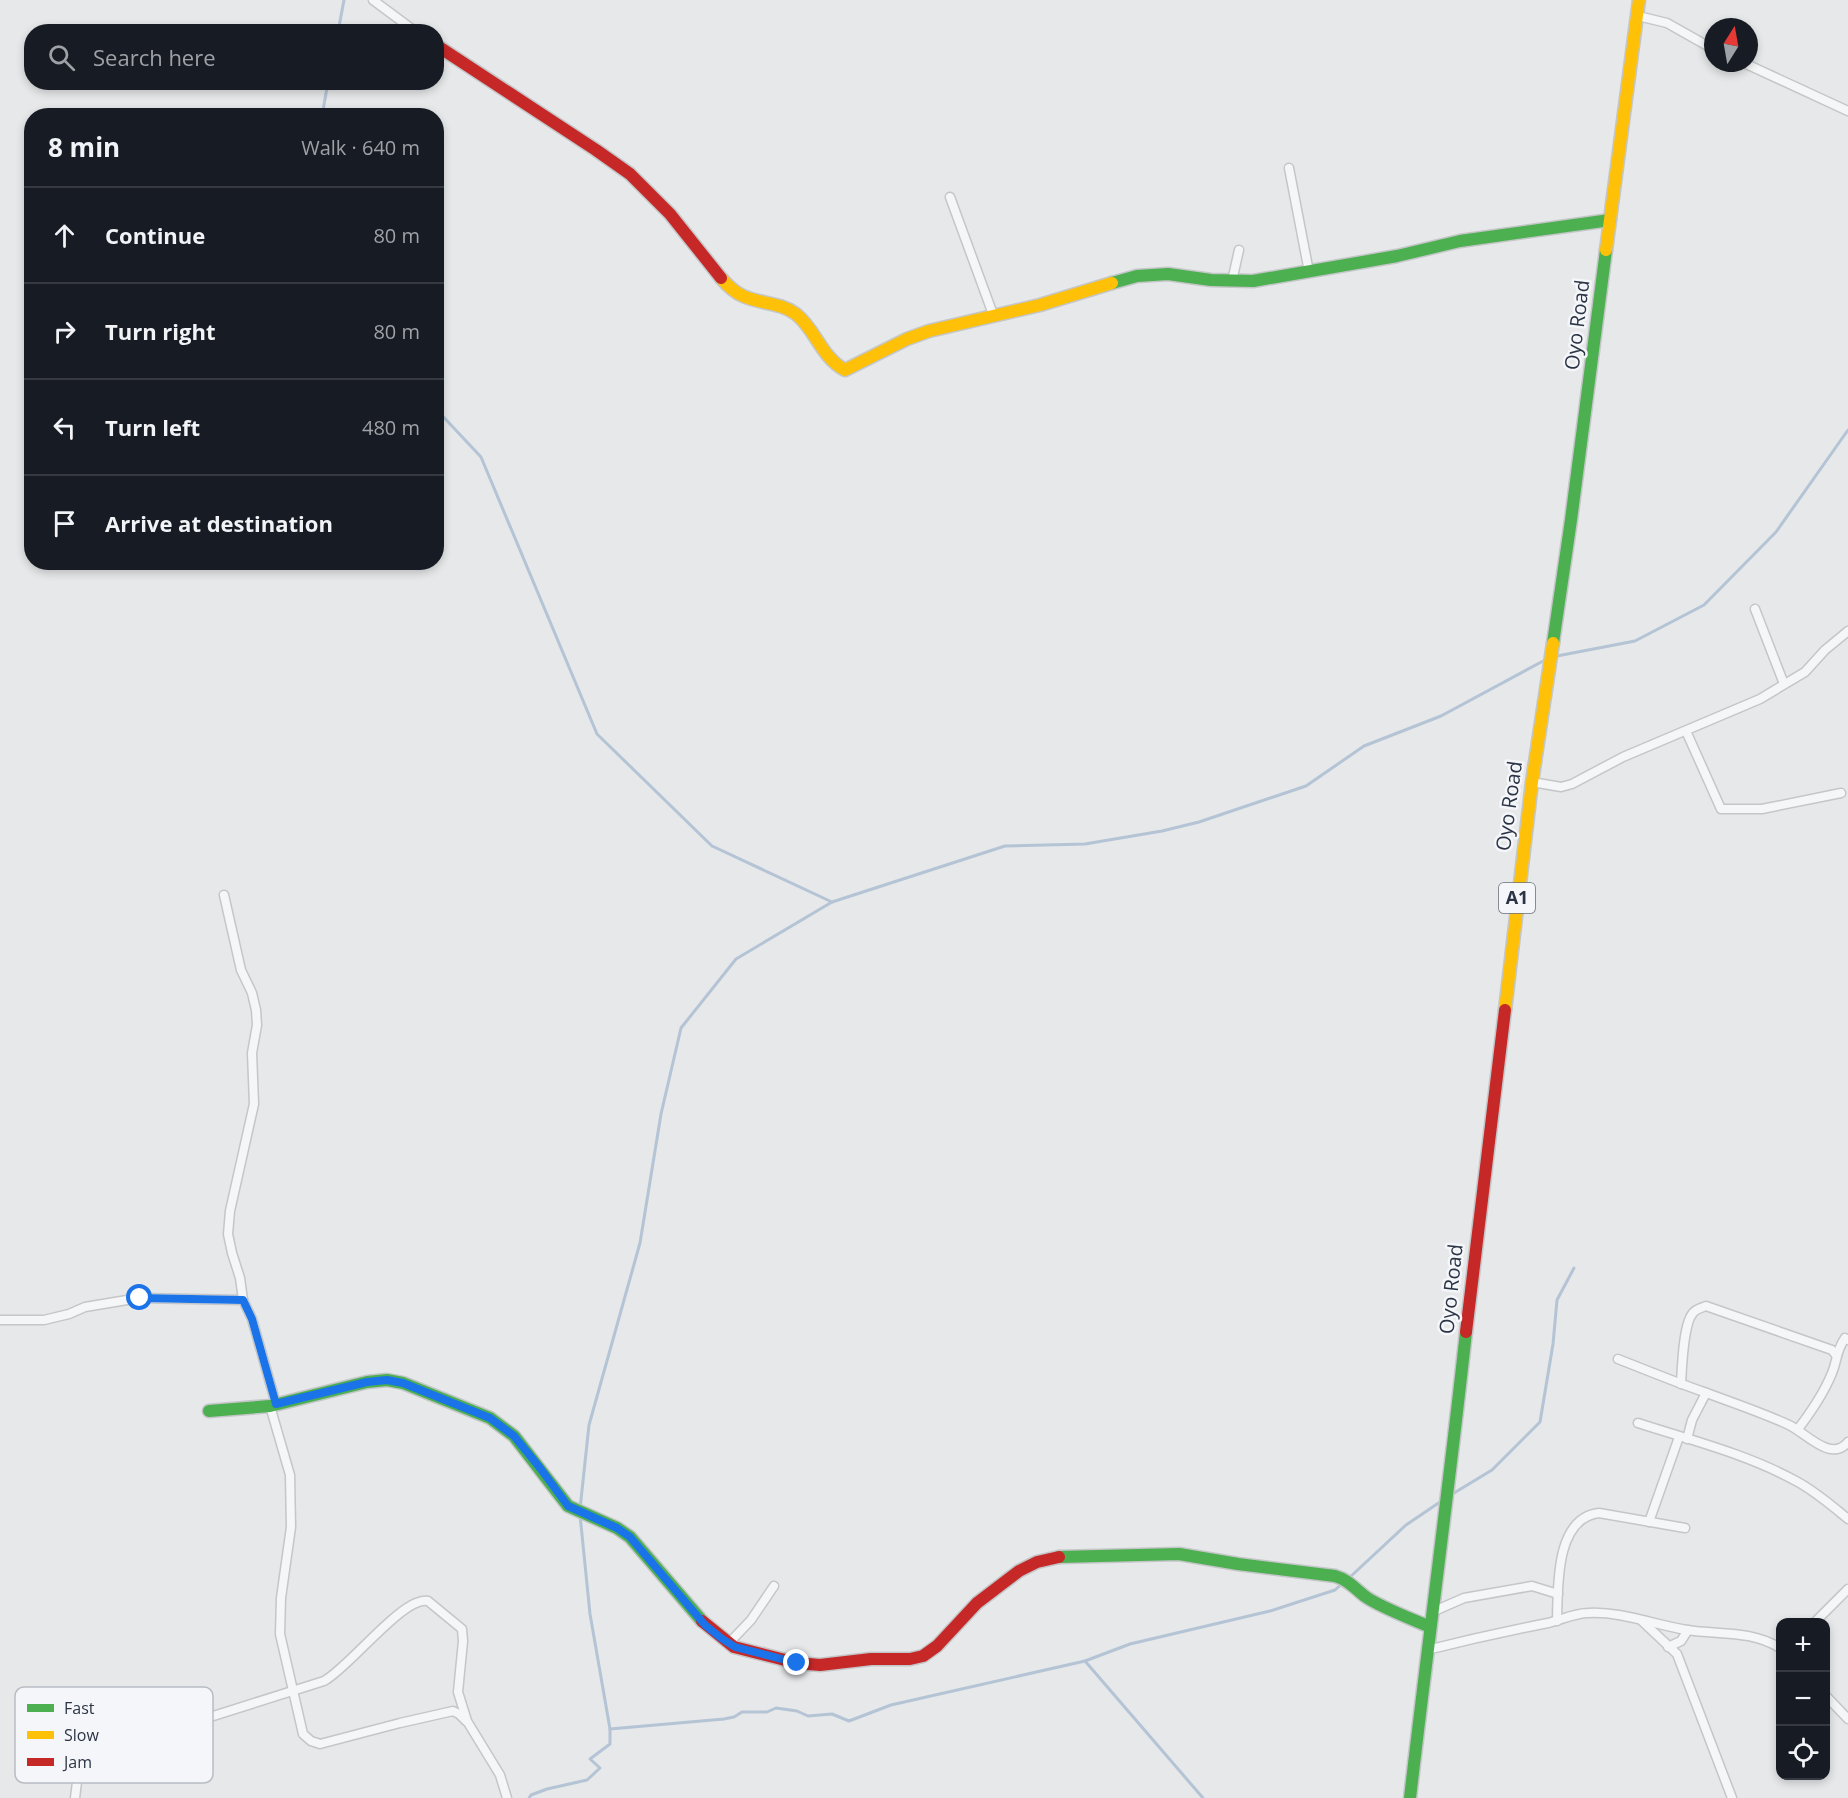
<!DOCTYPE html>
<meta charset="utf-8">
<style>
:root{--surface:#171b24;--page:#242831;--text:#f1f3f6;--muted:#9ea1a6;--line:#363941}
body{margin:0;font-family:"Open Sans",sans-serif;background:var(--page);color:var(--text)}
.controls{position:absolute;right:18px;bottom:18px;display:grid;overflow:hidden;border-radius:12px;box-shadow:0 3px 9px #0003}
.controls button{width:54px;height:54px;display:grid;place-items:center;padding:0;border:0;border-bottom:2px solid var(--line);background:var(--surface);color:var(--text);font:30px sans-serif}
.compass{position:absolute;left:1704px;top:18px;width:54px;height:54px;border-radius:50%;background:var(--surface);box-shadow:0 3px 9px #0003;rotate:11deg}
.stop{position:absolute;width:18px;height:18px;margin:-14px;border:4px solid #1a73e8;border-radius:50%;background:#fff}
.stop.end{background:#1a73e8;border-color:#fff;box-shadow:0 2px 6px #0008}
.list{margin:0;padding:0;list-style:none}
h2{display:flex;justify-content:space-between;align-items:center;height:78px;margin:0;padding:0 24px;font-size:26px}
h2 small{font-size:20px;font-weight:400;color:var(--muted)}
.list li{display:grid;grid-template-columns:39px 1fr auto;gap:18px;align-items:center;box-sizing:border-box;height:96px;padding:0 24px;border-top:2px solid var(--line)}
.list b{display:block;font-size:22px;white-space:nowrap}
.list em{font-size:20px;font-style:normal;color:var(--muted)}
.icon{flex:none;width:33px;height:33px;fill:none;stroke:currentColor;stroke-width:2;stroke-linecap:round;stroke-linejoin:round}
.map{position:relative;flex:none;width:1848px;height:1798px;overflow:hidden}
.search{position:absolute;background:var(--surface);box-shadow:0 3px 9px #0003;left:24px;top:24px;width:420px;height:66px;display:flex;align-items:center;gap:15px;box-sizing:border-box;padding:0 21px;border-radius:24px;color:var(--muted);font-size:22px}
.panel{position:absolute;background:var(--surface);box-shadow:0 3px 9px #0003;left:24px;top:108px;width:420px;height:462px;border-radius:24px}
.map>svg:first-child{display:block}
</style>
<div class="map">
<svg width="1848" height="1798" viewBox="0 0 1848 1798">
<rect width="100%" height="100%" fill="#e6e8ea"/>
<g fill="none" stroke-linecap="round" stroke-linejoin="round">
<!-- stream -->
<g stroke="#b4c4d5" stroke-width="3">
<polyline points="338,32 344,0"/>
<polyline points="322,116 328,82"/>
<polyline points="436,409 481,457 597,734 712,846 832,902"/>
<polyline points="1557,656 1635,641 1704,605 1776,532 1848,430"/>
<polyline points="1454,1493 1492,1470 1540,1422 1553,1344 1557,1300 1574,1268"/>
<polyline points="580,1509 589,1425 640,1243 661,1114 681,1028 736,959 832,902 1005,846 1085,844 1162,831 1199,822 1306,786 1364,746 1441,716 1545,660"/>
<polyline points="1349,1578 1406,1525 1443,1500"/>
<polyline points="1085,1661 1203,1798"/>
<polyline points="610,1729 724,1719 734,1717 742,1712 767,1712 776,1708 797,1711 808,1716 832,1714 849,1721 891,1705 1085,1661 1130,1644 1270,1611 1335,1590 1344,1582"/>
<polyline points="529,1798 531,1795 547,1789 587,1780 600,1768 590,1759 610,1744 610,1729 590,1614 580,1515"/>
</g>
<!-- street casing -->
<g stroke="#c4c6c8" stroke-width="11">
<g id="street">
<polyline points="373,0 416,32"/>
<polyline points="1638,16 1667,23 1713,49"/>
<polyline points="1744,63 1848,111"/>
<polyline points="1289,168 1309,272"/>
<polyline points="950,197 994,317"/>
<polyline points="1232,281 1239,250"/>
<polyline points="1755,609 1784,684"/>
<polyline points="1686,731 1721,809 1762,809 1841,793"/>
<polyline points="1532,782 1561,787 1572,784 1623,757 1760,699 1805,672 1825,650 1848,631"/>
<polyline points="224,895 241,970 252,993 256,1010 257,1025 252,1053 254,1104 230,1211 228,1234 232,1253 240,1278 243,1300"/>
<polyline points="0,1320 44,1320 69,1314 85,1307 139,1298 243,1300 252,1319 276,1404"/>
<path d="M1618 1359C1646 1370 1675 1382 1704 1392 1733 1403 1761 1412 1789 1425 1806 1433 1831 1463 1848 1442"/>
<path d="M1681 1384C1682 1368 1683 1324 1693 1313 1696 1309 1701 1308 1706 1306L1832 1350 1836 1355"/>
<polyline points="270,1406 290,1475 291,1527 281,1598 280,1634 303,1734 311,1741 320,1744 400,1723 453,1711 459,1714 466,1721"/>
<path d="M1638 1423C1690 1440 1747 1454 1796 1481 1815 1491 1831 1505 1848 1519"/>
<path d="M1798 1429C1811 1412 1824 1393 1832 1373 1838 1359 1835 1353 1845 1338L1848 1340"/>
<polyline points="1687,1439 1692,1420 1706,1393"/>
<polyline points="1649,1522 1679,1437"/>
<polyline points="1432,1612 1464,1598 1532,1586 1558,1594"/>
<path d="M1557 1621C1558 1587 1555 1518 1599 1513L1685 1528"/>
<polyline points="1642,1621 1677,1654 1732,1798"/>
<polyline points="1815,1622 1848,1589"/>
<polyline points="729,1643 751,1620 774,1586"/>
<polyline points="1668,1647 1681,1641 1688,1630"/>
<path d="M1427 1650C1467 1640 1507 1631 1548 1623 1561 1620 1575 1613 1588 1613 1621 1611 1655 1625 1687 1630 1720 1635 1751 1630 1780 1648"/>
<polyline points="1826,1696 1848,1719"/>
<path d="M75 1798 79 1766 84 1755 110 1745 172 1729 324 1681C350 1667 403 1596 428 1601L462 1629 463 1641 458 1692 467 1721 500 1775 507 1798"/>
</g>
</g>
<!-- fast casing -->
<g stroke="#c4c6c8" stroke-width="15">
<g id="fast">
<polyline points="1112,283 1137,276 1168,274 1211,280 1253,281 1397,256 1460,241 1610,220"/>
<polyline points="1553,643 1571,520 1606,250"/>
<polyline points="209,1411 270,1406 367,1382 387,1380 403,1383 490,1418 514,1436 568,1506 617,1528 630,1537 702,1621"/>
<path d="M1059 1557 1179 1554 1238 1564 1335 1576C1349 1580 1355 1589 1366 1597 1380 1607 1412 1619 1430 1627"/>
<path d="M1410 1798C1428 1643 1449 1488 1466 1332"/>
</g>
</g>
<!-- slow casing -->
<g stroke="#c4c6c8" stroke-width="15">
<g id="slow">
<polyline points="1606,250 1639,0"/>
<path d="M721 278C727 285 734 292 743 296 760 304 780 302 796 314 816 330 821 357 845 370L907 339 929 331 1040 305 1112 283"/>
<polyline points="1505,1010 1532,782 1553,643"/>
</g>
</g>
<!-- jam casing -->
<g stroke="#c4c6c8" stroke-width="15">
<g id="jam">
<polyline points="436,45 596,150 630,174 670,214 721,278"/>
<polyline points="1466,1332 1505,1010"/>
<polyline points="702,1621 734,1647 797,1663 820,1665 871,1659 910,1659 923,1656 937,1646 977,1603 1019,1571 1037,1562 1059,1557"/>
</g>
</g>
<!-- street -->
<use href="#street" stroke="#f5f6f7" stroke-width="8"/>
<!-- fast -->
<use href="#fast" stroke="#4caf50" stroke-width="12"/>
<!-- slow -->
<use href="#slow" stroke="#ffc107" stroke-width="12"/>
<!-- jam -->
<use href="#jam" stroke="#c62828" stroke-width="12"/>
</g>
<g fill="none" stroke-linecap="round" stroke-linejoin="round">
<!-- route -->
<polyline stroke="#1a73e8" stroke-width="8" points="140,1298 243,1300 252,1319 276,1404 367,1382 387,1380 403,1383 490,1418 514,1436 540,1468 568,1506 617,1528 630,1537 705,1625 721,1638 735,1647 797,1663"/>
</g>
<g text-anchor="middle" stroke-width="5" stroke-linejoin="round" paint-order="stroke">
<!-- shield labels -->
<rect fill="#f4f6f9" stroke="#676e7b" stroke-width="1.5" x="1499" y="883" width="36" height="30" rx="4.5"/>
<g font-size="18" font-weight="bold" fill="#2b3445">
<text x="1517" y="904">A1</text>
</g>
<!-- street labels -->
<g font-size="20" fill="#2b3445" stroke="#f4f6f9">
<text transform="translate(1577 325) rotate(-83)" y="7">Oyo Road</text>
<text transform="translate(1509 806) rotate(-82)" y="7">Oyo Road</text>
<text transform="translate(1451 1289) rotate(-84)" y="7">Oyo Road</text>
</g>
</g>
<!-- legend -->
<rect x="15" y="1687" width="198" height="96" rx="9" fill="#f4f6f9" stroke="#b8bcc3" stroke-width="1.5"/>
<rect x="27" y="1704" width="27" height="8" fill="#4caf50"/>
<rect x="27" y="1731" width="27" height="8" fill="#ffc107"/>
<rect x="27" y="1758" width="27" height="8" fill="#c62828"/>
<g font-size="16" fill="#2b3445">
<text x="64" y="1714">Fast</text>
<text x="64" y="1741">Slow</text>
<text x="64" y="1768">Jam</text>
</g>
</svg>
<div class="controls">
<button>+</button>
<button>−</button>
<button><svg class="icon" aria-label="locate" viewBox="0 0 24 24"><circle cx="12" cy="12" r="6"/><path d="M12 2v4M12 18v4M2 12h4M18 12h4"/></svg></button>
</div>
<svg class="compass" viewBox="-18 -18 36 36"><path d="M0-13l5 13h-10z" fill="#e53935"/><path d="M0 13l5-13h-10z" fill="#9ea1a6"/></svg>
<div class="stop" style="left:140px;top:1298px"></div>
<div class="stop end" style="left:797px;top:1663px"></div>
<div class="search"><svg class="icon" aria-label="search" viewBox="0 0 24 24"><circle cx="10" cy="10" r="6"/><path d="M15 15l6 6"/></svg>Search here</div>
<section class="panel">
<h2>8 min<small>Walk · 640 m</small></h2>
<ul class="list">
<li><svg class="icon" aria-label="ahead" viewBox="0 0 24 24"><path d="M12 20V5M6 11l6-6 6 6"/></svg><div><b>Continue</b></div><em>80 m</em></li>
<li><svg class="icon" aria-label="right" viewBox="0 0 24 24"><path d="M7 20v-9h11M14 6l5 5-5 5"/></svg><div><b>Turn right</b></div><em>80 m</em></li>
<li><svg class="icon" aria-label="left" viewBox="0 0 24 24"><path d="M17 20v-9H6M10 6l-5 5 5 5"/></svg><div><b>Turn left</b></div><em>480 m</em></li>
<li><svg class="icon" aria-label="arrive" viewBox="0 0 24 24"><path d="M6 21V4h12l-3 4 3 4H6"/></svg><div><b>Arrive at destination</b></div></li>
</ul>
</section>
</div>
